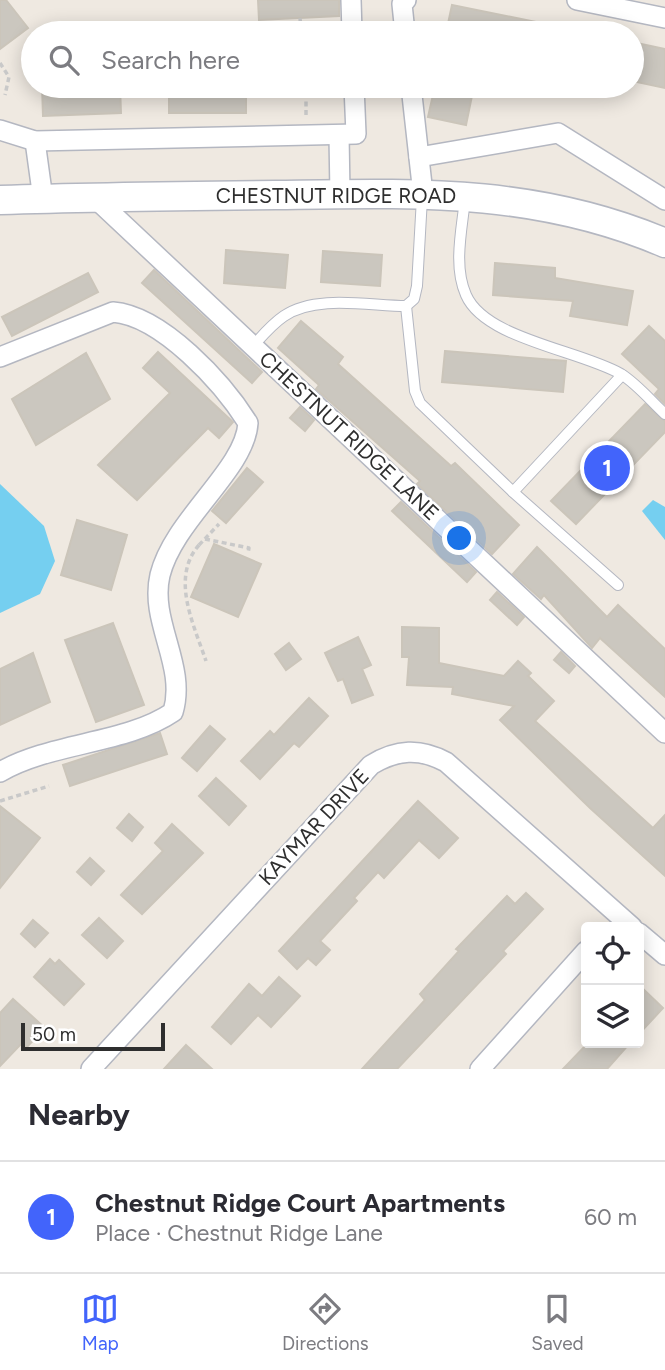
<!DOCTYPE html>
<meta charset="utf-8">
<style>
:root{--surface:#fff;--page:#f2f2f3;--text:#2b2b33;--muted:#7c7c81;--line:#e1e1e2;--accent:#4264fb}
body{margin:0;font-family:Figtree,sans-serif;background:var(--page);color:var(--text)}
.controls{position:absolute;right:21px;bottom:21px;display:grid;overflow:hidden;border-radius:7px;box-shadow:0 4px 18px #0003}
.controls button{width:63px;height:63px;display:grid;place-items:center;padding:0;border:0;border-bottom:2px solid var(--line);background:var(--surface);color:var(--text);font:35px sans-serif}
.scale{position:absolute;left:21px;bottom:18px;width:144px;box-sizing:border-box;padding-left:7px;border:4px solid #2e2e2e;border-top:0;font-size:19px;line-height:24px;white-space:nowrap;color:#2e2e2e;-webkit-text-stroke:5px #fff;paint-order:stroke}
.you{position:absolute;left:460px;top:539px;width:24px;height:24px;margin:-18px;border:5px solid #fff;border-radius:50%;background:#1a73e8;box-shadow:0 0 0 10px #1a73e833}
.badge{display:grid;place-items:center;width:46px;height:46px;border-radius:50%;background:var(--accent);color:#fff;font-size:23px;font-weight:700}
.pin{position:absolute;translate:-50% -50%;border:4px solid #fff;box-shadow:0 2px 7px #0006}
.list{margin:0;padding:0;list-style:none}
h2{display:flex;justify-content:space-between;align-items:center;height:91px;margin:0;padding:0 28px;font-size:30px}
h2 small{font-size:23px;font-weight:400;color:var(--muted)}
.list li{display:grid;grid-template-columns:46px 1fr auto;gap:21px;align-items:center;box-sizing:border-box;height:112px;padding:0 28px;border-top:2px solid var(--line)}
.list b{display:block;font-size:26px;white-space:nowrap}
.list p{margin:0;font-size:23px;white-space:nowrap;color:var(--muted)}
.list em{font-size:23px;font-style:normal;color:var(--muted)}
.icon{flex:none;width:38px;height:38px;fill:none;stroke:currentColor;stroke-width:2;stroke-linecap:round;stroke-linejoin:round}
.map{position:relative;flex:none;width:665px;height:1069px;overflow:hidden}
.search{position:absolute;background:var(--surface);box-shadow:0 4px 18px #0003;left:21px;right:21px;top:21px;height:77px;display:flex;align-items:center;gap:18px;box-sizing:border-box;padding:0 24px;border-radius:38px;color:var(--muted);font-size:26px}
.sheet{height:203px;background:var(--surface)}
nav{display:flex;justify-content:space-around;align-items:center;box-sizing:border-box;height:98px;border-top:2px solid var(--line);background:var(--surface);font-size:19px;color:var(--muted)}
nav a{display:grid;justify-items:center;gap:4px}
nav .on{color:var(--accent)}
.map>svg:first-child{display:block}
</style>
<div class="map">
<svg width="665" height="1069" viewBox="0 0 665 1069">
<rect width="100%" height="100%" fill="#efe9e1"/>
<!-- water -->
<g fill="#75cff0">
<polygon points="0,484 44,526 55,561 40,594 0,613"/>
<polygon points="653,500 665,507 665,540 642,511"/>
</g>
<!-- building -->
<g fill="#cbc7bf" stroke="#cbc5ba" stroke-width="2">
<polygon points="0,0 6,0 28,28 0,49"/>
<polygon points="258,0 339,0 339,16 259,20"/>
<polygon points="452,5 556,26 556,33 446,33"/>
<polygon points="632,42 665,49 665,88 632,81"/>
<polygon points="42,86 120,86 121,113 43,116"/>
<rect x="169" y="86" width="77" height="27"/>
<polygon points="435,86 474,86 466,125 428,117"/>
<polygon points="226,250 288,255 285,288 224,283"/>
<polygon points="323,251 382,255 380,286 321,282"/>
<polygon points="495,263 555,268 555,278 633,291 627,325 570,316 573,301 493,295"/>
<polygon points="154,270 262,372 252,383 142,283"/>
<polygon points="88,273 98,292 12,336 2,317"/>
<polygon points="301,321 343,357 338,364 451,466 455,463 519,525 492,554 417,484 420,481 316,389 319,385 278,348"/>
<polygon points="649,326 665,341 665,404 655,394 659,389 622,354"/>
<polygon points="445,351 566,361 563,392 442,382"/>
<polygon points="158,352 233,422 219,438 208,428 137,500 98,465 170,393 143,368"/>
<polygon points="86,353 110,399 36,445 12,399"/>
<polygon points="645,404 665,421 665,432 576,524 551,501"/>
<polygon points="300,407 314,420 305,431 290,418"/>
<polygon points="247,468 263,482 226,523 212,511"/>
<polygon points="401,502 476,572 467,582 392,511"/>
<polygon points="77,520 127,535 111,590 61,575"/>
<polygon points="214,544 261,564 238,617 191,597"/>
<polygon points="537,547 607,617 618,605 665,649 665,697 600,638 592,648 544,595 541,599 513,574"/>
<polygon points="497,592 524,617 517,625 490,600"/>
<polygon points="113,623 144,705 96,722 65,640"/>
<polygon points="402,627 439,628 439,663 504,676 518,661 531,673 528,676 554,701 535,721 653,828 665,815 665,876 590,808 500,720 514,706 452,694 453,687 407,685 409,657 402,657"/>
<polygon points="358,637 371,665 362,669 373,695 352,703 343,679 338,681 325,653"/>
<polygon points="289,643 301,659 286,670 275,654"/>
<polygon points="561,652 575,666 569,673 554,660"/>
<polygon points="33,653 50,702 0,725 0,669"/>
<polygon points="309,698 328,716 299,747 294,743 260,779 241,761 270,731 274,735"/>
<polygon points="210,726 225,739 197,771 182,758"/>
<polygon points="160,733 167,754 70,786 63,765"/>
<polygon points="216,778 246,806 229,825 199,796"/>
<polygon points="418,801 458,838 439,858 419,840 384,878 378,872 354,898 357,901 320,941 330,950 316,965 308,958 297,969 279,951"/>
<polygon points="0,806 40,838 0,888"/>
<polygon points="129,814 143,827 132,841 117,828"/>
<polygon points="172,824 203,853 142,914 121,895 163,851 155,843"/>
<polygon points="90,858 104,871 91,885 77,872"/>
<polygon points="526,893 543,909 503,951 506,954 397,1069 362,1069 425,1000 420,994 459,951 456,949 507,896 515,904"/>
<polygon points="99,918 123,941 107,958 82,935"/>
<polygon points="33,920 48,933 35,947 21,934"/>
<polygon points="50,959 55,964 59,960 84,984 64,1005 34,977"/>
<polygon points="279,977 300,996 271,1027 258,1015 231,1044 212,1027 249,984 262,996"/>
<polygon points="639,985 663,1008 639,1034"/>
<polygon points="13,999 45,1028 26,1048 21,1044 0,1066 0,1013"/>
<polygon points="588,1043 630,1043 607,1069 563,1069"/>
<polygon points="186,1045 212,1069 164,1069"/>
</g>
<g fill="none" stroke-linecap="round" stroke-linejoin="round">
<!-- lane casing -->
<g stroke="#b4b7c1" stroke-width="12">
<g id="lane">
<path d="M465 199C462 229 453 266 466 295 485 339 579 350 621 374 637 384 651 401 665 414"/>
<polyline points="406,306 415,391 420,403 513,492 622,375"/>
<path d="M253 346C262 336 272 324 284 316 316 294 370 306 406 306L414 299 417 286 422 198"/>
<polyline points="513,492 618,585"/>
</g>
</g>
<!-- street casing -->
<g stroke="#b4b7c1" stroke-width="22">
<g id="street">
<polyline points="351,0 352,33"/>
<polyline points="577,0 665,18"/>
<polyline points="405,33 402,4 406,0"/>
<polyline points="411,86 423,194"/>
<polyline points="0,130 35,141 356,134 354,86"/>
<polyline points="339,135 340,194"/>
<polyline points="35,141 43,199"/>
<polyline points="419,157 558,133 665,200"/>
<polyline points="94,197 665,733"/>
<path d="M0 357 113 312C162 316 223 383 248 423 245 470 174 519 160 575 149 622 187 665 173 712 126 744 52 742 0 772"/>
<polyline points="639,933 665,955"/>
<path d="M91 1069 371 765C397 749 420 748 446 762L632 927"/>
<polyline points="480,1069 586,951"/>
</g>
</g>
<!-- secondary casing -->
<g stroke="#b4b7c1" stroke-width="31">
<path id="secondary" d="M0 200C92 197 185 196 277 195 414 193 536 188 665 243"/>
</g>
<!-- path -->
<g stroke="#c9c9c9" stroke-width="3.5" stroke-dasharray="5 3.5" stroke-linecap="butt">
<polyline points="300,18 301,30 333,27"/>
<polyline points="0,63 9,77 5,95"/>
<polyline points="306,93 306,116"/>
<polyline points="205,539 249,548 248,553"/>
<path d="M199 545C170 578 194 625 206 661"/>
<polyline points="199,545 219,524"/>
<polyline points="0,801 49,786"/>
</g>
<!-- lane -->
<use href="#lane" stroke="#fff" stroke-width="10"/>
<!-- street -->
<use href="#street" stroke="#fff" stroke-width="19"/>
<!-- secondary -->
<use href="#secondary" stroke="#fff" stroke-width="28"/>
</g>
<g text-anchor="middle" stroke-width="5" stroke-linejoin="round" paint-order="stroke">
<!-- street labels -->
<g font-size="21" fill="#2e2e2e" stroke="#fff">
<text x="336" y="203">CHESTNUT RIDGE ROAD</text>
<text transform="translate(349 436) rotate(43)" y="7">CHESTNUT RIDGE LANE</text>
<text transform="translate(314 827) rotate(-47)" y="7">KAYMAR DRIVE</text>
</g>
</g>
</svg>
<div class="controls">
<button><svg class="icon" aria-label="locate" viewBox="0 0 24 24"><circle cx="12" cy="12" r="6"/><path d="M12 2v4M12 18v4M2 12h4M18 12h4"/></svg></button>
<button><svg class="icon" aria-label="layers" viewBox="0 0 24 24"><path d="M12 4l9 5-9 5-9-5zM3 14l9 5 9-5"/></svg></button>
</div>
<div class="scale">50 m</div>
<div class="you"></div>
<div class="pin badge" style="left:607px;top:468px">1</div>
<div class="search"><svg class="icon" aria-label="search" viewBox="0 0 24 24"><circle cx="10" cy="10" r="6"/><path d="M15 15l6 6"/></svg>Search here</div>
</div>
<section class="sheet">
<h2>Nearby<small></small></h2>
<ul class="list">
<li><span class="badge">1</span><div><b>Chestnut Ridge Court Apartments</b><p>Place · Chestnut Ridge Lane</p></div><em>60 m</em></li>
</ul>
</section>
<nav>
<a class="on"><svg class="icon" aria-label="map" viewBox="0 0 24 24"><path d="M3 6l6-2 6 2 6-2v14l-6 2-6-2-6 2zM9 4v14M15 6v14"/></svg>Map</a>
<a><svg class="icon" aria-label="directions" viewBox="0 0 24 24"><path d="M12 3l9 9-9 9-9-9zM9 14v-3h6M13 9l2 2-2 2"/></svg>Directions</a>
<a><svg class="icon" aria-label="saved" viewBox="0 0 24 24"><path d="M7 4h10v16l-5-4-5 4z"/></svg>Saved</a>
</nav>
